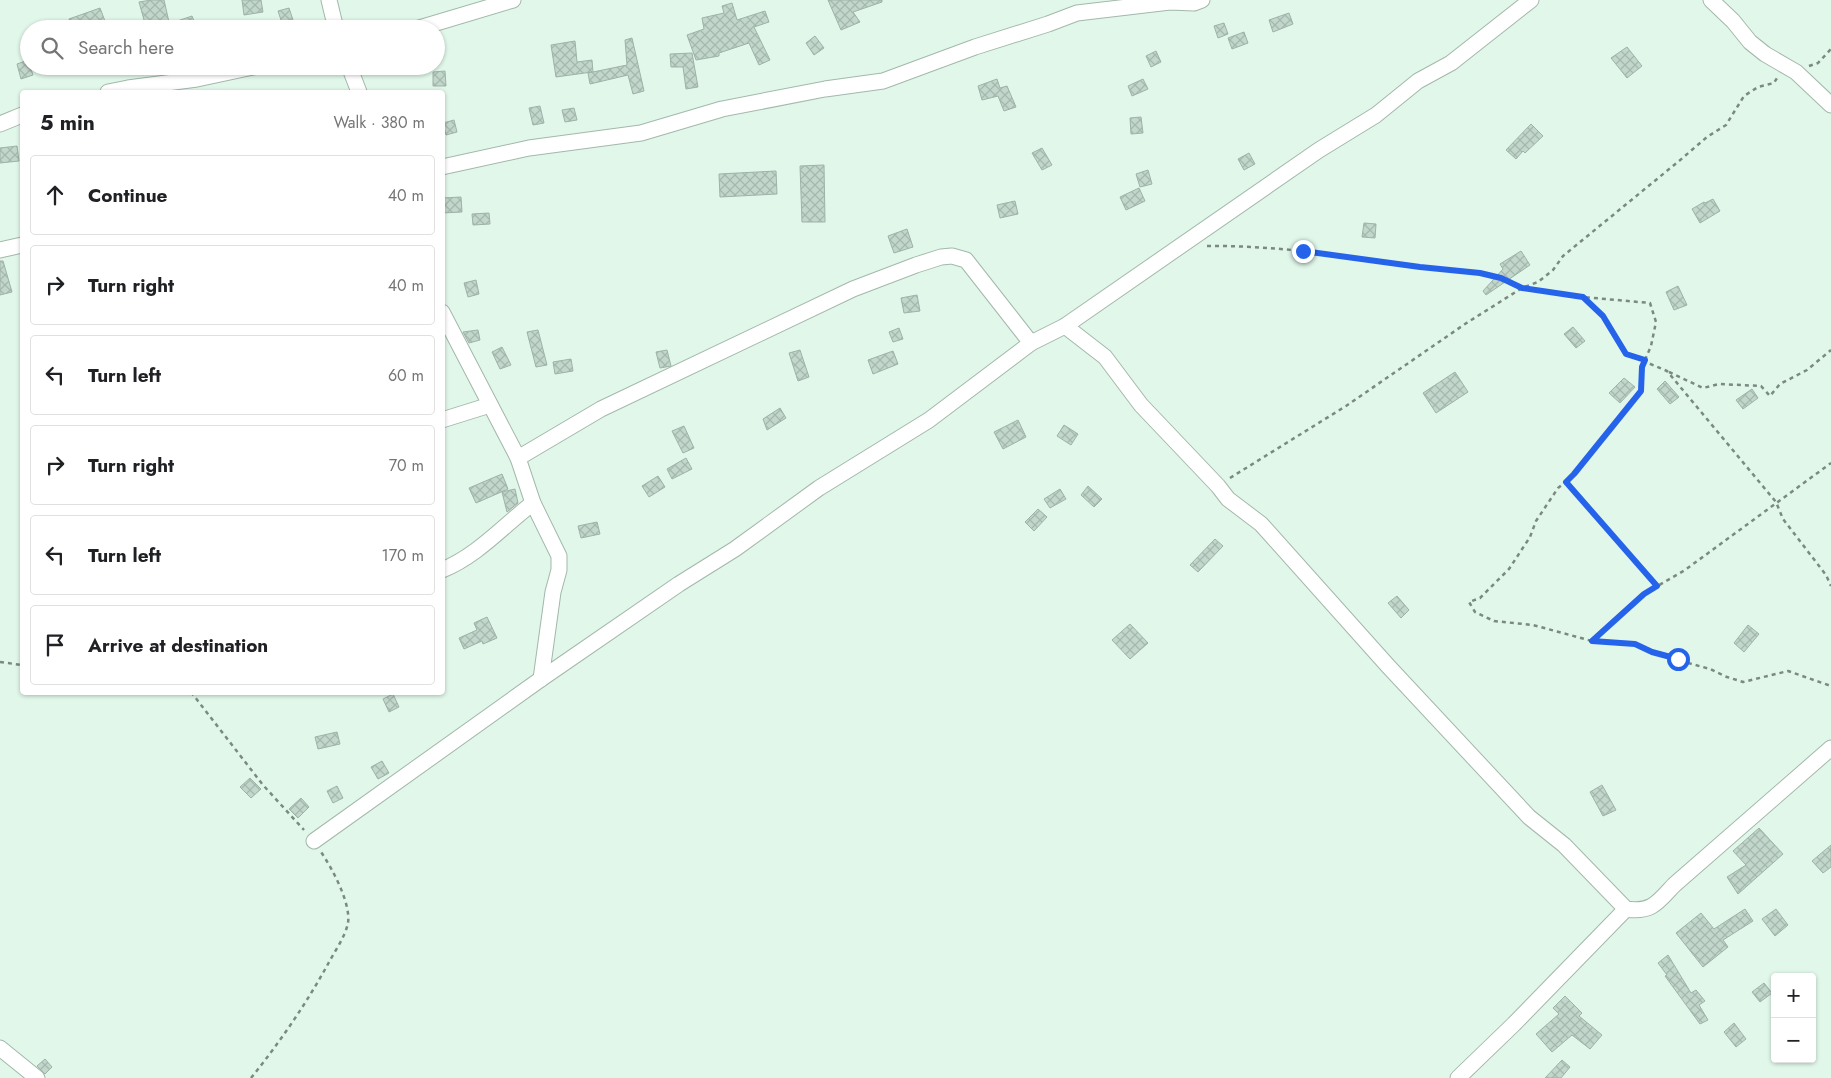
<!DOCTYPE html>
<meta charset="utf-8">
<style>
:root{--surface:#fff;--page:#f6f6f6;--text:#202124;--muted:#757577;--line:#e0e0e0}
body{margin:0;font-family:Jost,sans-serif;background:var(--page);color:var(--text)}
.controls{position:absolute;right:15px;bottom:15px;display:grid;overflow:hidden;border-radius:5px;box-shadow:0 1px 4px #0004}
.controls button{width:45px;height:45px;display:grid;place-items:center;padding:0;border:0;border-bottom:1px solid var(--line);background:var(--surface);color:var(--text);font:25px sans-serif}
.stop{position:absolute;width:15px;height:15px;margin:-11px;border:4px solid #2563eb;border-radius:50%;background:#fff}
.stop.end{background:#2563eb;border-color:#fff;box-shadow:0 1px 5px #0008}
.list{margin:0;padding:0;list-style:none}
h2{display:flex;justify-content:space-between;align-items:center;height:65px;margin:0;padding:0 20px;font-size:21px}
h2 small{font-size:16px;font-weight:400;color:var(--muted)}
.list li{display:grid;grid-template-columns:32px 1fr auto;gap:15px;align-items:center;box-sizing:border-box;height:80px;margin:0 10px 10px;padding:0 10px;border:1px solid var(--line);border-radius:5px}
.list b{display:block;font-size:19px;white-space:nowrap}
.list em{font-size:16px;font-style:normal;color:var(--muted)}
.icon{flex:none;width:28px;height:28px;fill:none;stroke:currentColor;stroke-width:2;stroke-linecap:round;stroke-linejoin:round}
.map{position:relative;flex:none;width:1831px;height:1078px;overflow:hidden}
.search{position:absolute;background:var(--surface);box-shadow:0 1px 4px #0004;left:20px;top:20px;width:425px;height:55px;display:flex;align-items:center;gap:12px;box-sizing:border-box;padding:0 18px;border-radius:28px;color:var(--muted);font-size:19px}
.panel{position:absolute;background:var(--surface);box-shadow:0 1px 4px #0004;left:20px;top:90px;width:425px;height:605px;border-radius:5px}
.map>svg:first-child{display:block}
</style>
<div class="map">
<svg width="1831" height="1078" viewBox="0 0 1831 1078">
<defs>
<pattern id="building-cross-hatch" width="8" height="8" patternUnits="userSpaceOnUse" patternTransform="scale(1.25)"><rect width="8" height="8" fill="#c2d7cb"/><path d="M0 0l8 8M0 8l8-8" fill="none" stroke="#a6b8ae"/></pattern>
</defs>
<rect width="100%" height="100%" fill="#e1f7ea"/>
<!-- building -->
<g fill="url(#building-cross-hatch)" stroke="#9eb3a7">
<polygon points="151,0 164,0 169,22 146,27 139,2"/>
<polygon points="242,0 261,0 263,12 244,15"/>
<polygon points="828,0 882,0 882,2 853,12 860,22 841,30"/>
<polygon points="732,3 737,20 765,11 769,22 754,27 770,60 759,65 749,43 719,53 719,56 696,60 687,35 704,29 702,18 724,13 722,6"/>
<polygon points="100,8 108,29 72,29 69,19"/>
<polygon points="289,8 295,26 284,29 278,11"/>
<polygon points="1289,13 1293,24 1273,32 1269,20"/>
<polygon points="192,16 196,26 189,29 160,29 160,27"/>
<polygon points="1224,23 1228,34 1218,38 1214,26"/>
<polygon points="1244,32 1248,43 1232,49 1228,38"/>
<polygon points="815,36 824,48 814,55 806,43"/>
<polygon points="632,38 644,91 633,94 628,75 590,84 588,73 592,72 556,77 551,45 575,41 577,62 592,60 593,72 627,65 625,40"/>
<polygon points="1627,47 1642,66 1627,78 1611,58"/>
<polygon points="1156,51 1161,62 1151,67 1146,56"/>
<polygon points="692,53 698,87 686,89 683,67 671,67 670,54"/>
<polygon points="28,60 29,66 30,66 33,75 21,79 17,64"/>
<polygon points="445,71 446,86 433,86 433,72"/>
<polygon points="997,79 1000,88 1007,86 1016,107 1004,111 998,96 982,100 978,86"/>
<polygon points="1143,79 1148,89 1132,96 1128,86"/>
<polygon points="540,106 544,123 533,125 529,108"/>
<polygon points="574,108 577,120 565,122 562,110"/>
<polygon points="1141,117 1143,133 1131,134 1130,118"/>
<polygon points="454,120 457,132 446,135 443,123"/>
<polygon points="1531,124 1543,136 1525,153 1523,151 1516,159 1506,150"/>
<polygon points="17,146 19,161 0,163 0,148"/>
<polygon points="1042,148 1052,165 1042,170 1032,153"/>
<polygon points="1249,153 1255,164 1244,170 1238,159"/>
<polygon points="824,165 825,222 802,222 800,166"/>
<polygon points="1148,170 1152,184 1140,187 1136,174"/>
<polygon points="776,171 777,194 720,197 719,174"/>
<polygon points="1139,188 1145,201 1126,210 1120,197"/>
<polygon points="461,197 462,212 442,213 442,198"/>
<polygon points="1713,199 1720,211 1700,223 1692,209 1704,202 1705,203"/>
<polygon points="1015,201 1018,214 1000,218 997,205"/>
<polygon points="489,213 490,224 473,225 472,214"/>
<polygon points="1364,223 1376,224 1375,238 1362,237"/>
<polygon points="907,229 913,247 894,253 888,236"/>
<polygon points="1521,251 1530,265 1486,295 1483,291 1503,269 1500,264"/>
<polygon points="0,261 3,261 12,292 0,295"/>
<polygon points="476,280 479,294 468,297 464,283"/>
<polygon points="1678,286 1687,305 1674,310 1666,292"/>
<polygon points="917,295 920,311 904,313 901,298"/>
<polygon points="1573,327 1585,341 1576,348 1564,334"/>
<polygon points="899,328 903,339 893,342 889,332"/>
<polygon points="478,330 480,340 469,343 463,332"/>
<polygon points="538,330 547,365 536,367 527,332"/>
<polygon points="502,347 511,365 500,369 492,352"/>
<polygon points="667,350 671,366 660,368 656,352"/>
<polygon points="800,350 809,377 798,381 789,353"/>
<polygon points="893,351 898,364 873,374 868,360"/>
<polygon points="571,359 573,371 555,374 553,362"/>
<polygon points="1455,372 1468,392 1436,413 1423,393"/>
<polygon points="1624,378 1635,387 1620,403 1609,393"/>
<polygon points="1665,381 1679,397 1670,404 1657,389"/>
<polygon points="1752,389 1758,398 1743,409 1736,400"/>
<polygon points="780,408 786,418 767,430 763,419"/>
<polygon points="1018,420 1026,437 1003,449 994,432"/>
<polygon points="1064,425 1078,434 1071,445 1057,436"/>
<polygon points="684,426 694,448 683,453 672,431"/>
<polygon points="686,458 692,469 672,479 667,469"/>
<polygon points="502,474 508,489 476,503 469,488"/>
<polygon points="658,476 665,487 649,497 642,486"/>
<polygon points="1088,486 1102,499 1094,507 1081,495"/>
<polygon points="515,489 518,503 507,512 502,492"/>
<polygon points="1060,489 1066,499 1050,508 1044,499"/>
<polygon points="1038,509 1047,517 1034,531 1025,522"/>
<polygon points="597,522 600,534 581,538 578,526"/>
<polygon points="1215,539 1223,546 1198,572 1190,565"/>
<polygon points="1397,596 1409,610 1401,618 1388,603"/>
<polygon points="487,617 497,638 483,644 482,641 464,649 459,638 477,630 474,623"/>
<polygon points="1130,624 1148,643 1130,659 1112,640"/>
<polygon points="1748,625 1759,634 1744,652 1734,643"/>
<polygon points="393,694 399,707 389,712 383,699"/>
<polygon points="337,732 340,744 318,749 315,737"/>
<polygon points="382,761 389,773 378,779 371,767"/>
<polygon points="250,778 261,789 251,798 240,787"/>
<polygon points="1602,785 1616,810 1603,816 1590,792"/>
<polygon points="337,786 343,798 333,803 327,791"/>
<polygon points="301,798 309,807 298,818 289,809"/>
<polygon points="1759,828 1783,854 1738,894 1727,877 1746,865 1733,851"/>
<polygon points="1831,845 1831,867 1823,873 1812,861"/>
<polygon points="1745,909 1753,921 1723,940 1728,947 1703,967 1676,933 1701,913 1714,929"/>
<polygon points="1776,909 1788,925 1775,936 1762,919"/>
<polygon points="1668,955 1691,993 1696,990 1705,1001 1699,1005 1708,1020 1700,1024 1665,976 1667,975 1658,963"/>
<polygon points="1764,983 1772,993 1760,1002 1752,992"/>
<polygon points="1565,996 1582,1013 1579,1016 1602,1035 1590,1049 1572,1035 1552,1052 1536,1034 1559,1014 1553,1008"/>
<polygon points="1734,1023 1746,1039 1736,1047 1724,1032"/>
<polygon points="45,1059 52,1067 45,1074 37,1066"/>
<polygon points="1562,1060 1570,1067 1561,1078 1545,1078"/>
</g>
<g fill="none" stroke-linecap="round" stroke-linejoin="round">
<!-- minor casing -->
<g stroke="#a3b8ac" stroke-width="17">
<g id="minor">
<polyline points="329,0 336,29"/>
<polyline points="1711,0 1733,21 1750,42 1765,54 1796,72 1831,105"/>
<polyline points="416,29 513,0"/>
<polyline points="349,66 359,92"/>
<polyline points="108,92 128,88 197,79 258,66"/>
<polyline points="0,124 22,115"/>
<polyline points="442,167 529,148 641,133 722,109 825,89 883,81 975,47 1048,24 1077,13 1170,2 1194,3 1202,0"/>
<polyline points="0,250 22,245"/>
<polyline points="442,312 518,458 533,503 559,556 559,570 553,592 541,679"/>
<path d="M1065 326 1105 357 1141 405 1218 486 1228 499 1261 524 1388 666 1529 817 1564 845 1626 909C1652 913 1658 902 1674 885L1831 748"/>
<polyline points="442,420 490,405"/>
<polyline points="518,458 601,409 853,289 916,265 941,257 952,256 966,260 1031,343"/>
<path d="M442 570C477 556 503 526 533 503"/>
<polyline points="314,841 541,679 679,584 735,549 819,488 929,420 1031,343 1065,326 1319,150 1376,115 1418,81 1451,63 1531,0"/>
<polyline points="0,1048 37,1078"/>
<polyline points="1458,1078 1514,1024 1626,909"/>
</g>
</g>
<!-- path -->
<g stroke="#7b8a81" stroke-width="2.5" stroke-dasharray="4 4" stroke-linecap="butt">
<polyline points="1809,66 1818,63 1831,49"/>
<path d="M1207 246C1298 245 1389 264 1479 273L1501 278 1522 288 1583 297 1650 303 1656 322 1651 346 1642 367 1641 391 1574 475 1558 488 1536 521 1530 537 1509 569 1480 598 1469 602 1475 612 1494 621 1533 625 1592 641 1635 644 1652 653 1710 669 1727 677 1743 682 1788 671 1831 686"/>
<polyline points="1584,298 1603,316 1627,354 1667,371 1776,502 1783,519 1826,575 1831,586"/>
<polyline points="1669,372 1703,388 1719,384 1761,386 1770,396 1780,384 1807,370 1831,350"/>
<polyline points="1230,478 1346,406 1465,324 1522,288 1538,282 1553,270 1563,256 1679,161 1707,137 1726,125 1744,96 1758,87 1774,83 1777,78"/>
<polyline points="1565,482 1657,586"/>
<polyline points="1592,641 1644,594 1685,570 1831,463"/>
<polyline points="0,662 22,665"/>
<polyline points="191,692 263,785 304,830"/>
<path d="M251 1078C280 1042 306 1004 328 964 335 951 345 937 348 923 351 903 332 868 321 852"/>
</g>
<!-- minor -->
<use href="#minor" stroke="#fff" stroke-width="15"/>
</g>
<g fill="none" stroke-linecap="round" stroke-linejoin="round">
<!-- route -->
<polyline stroke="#2563eb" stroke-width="6" points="1303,251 1420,267 1480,273 1501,278 1522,288 1583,297 1603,316 1626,354 1645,360 1642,367 1641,391 1574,474 1566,482 1657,586 1644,594 1592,641 1635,644 1652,652 1678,659"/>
</g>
</svg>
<div class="controls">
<button>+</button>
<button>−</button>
</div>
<div class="stop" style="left:1678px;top:659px"></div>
<div class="stop end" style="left:1303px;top:251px"></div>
<div class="search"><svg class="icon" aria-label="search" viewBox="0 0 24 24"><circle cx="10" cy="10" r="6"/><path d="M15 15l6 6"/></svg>Search here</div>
<section class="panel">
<h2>5 min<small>Walk · 380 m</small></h2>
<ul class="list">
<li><svg class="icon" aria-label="ahead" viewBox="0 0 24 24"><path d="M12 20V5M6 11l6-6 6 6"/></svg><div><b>Continue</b></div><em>40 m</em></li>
<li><svg class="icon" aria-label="right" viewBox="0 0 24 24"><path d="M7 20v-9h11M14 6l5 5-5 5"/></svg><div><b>Turn right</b></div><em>40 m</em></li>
<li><svg class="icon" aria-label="left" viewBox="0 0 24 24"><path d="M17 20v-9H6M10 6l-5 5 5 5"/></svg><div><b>Turn left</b></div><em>60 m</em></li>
<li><svg class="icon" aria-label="right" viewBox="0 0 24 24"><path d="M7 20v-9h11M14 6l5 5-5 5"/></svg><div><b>Turn right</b></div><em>70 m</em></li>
<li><svg class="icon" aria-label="left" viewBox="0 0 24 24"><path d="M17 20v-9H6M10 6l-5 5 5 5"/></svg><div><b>Turn left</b></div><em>170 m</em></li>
<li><svg class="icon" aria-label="arrive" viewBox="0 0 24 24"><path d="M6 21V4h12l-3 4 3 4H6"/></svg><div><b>Arrive at destination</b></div></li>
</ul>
</section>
</div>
